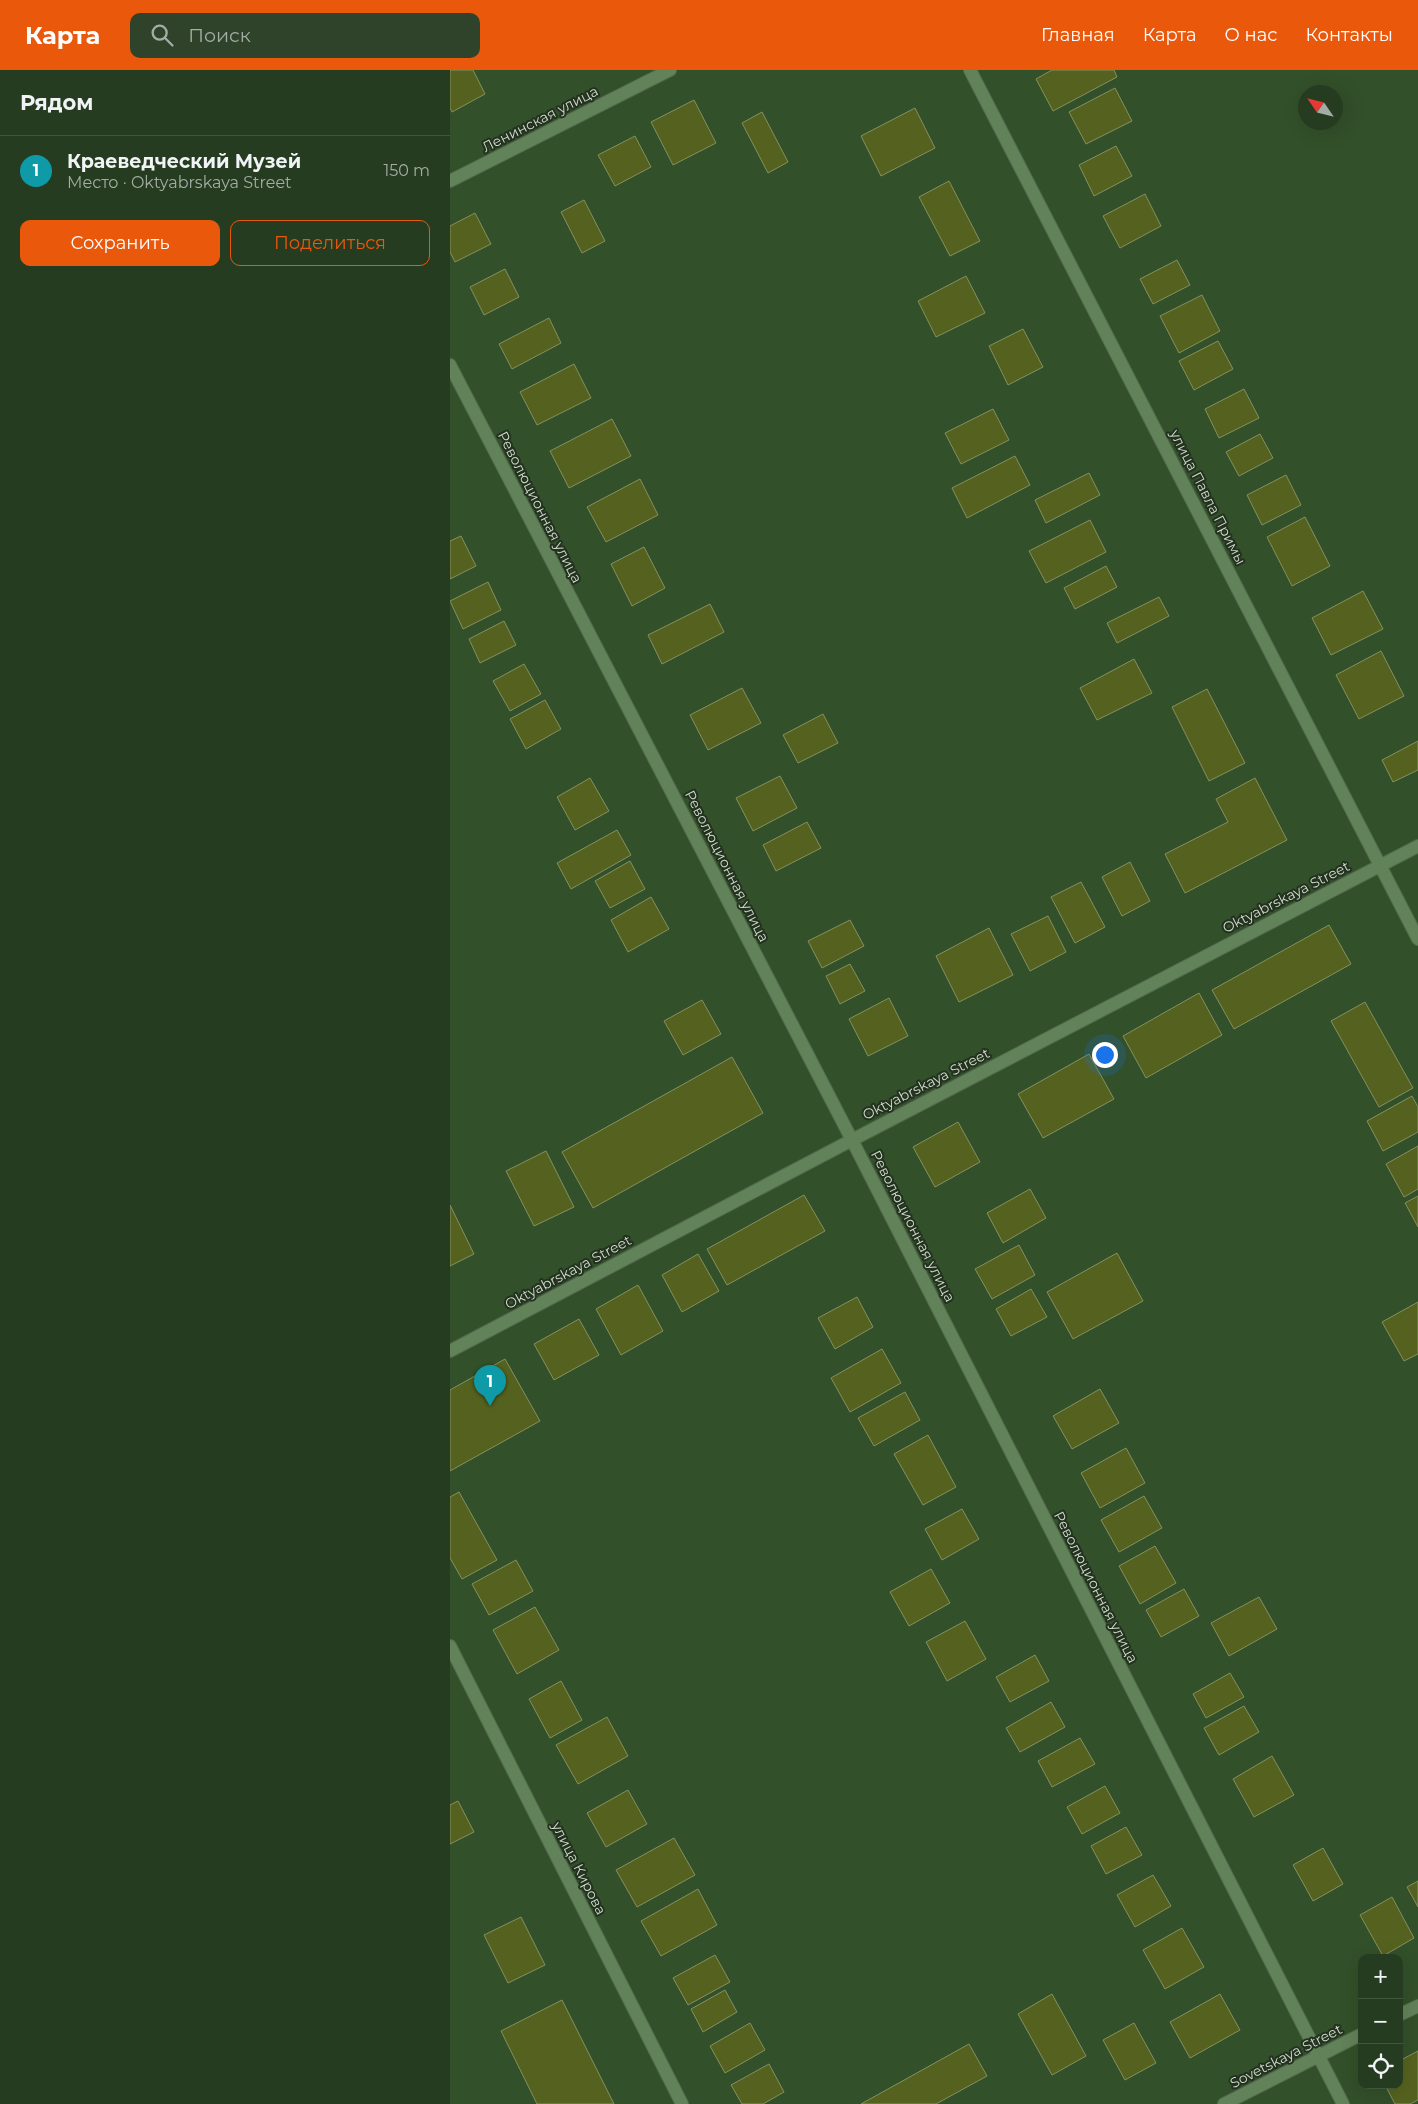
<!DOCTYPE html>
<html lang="ru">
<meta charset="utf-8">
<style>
:root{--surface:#263c20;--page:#2e4329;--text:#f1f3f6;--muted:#a4ada5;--line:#42563e;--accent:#ea580c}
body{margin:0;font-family:Montserrat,sans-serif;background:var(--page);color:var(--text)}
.controls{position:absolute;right:15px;bottom:15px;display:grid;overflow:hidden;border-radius:10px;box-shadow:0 5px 20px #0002}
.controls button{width:45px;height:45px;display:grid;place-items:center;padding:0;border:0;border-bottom:1px solid var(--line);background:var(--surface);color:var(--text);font:25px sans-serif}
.compass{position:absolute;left:848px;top:15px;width:45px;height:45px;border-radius:50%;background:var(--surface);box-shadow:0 5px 20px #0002;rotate:305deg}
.you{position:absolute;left:654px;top:984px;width:18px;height:18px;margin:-12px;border:4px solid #fff;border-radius:50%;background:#1a73e8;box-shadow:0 0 0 8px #1a73e833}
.badge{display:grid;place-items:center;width:32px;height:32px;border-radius:50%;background:var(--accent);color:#fff;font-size:16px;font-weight:700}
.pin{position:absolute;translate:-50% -41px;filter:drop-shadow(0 1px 2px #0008)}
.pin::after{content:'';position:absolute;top:26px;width:18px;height:15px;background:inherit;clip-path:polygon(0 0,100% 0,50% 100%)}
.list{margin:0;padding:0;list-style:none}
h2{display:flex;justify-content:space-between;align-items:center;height:65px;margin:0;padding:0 20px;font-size:21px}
h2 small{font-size:16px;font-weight:400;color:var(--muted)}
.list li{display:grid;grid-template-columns:32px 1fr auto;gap:15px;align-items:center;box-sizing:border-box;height:70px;padding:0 20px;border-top:1px solid var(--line)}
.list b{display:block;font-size:19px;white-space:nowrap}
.list p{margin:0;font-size:16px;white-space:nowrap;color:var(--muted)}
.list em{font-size:16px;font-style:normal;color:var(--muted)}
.actions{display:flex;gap:10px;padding:15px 20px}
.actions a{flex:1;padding:11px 0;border:1px solid var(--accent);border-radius:10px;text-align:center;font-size:18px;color:var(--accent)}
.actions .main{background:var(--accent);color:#fff}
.icon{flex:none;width:28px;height:28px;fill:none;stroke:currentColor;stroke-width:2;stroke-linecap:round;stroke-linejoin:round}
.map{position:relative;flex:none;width:968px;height:2034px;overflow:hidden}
header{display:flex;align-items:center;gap:30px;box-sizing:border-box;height:70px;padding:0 25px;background:var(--accent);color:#fff}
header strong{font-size:24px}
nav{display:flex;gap:28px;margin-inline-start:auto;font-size:18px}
.search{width:350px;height:45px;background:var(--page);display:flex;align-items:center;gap:12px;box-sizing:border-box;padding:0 18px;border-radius:10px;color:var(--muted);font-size:19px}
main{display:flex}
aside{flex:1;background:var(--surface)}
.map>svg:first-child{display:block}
</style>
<header>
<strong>Карта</strong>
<div class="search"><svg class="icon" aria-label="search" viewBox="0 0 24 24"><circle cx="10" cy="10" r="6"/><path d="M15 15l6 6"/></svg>Поиск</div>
<nav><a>Главная</a><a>Карта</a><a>О нас</a><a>Контакты</a></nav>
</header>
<main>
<aside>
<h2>Рядом<small></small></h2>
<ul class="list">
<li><span class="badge" style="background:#0f9aa8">1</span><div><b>Краеведческий Музей</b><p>Место · Oktyabrskaya Street</p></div><em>150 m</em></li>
</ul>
<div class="actions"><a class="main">Сохранить</a><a>Поделиться</a></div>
</aside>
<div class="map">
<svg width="968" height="2034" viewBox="0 0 968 2034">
<rect width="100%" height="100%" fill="#32502a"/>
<!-- building -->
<g fill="#55621f" stroke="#859060">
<polygon points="0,0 23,0 35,24 2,42 0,38"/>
<polygon points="602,0 664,0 667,7 603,41 586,9"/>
<polygon points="665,18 682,51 636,74 619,42"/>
<polygon points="244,30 266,73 223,95 201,52"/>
<polygon points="465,38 485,78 431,106 411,66"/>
<polygon points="312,42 338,92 318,103 292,53"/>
<polygon points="185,66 201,97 165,116 148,85"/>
<polygon points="666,76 682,106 644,126 629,95"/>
<polygon points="499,111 530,171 500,186 469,127"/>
<polygon points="695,124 711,156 670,178 653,146"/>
<polygon points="134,130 155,171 132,183 111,142"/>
<polygon points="25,143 41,174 5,192 0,182 0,156"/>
<polygon points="727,190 740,215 703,234 690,209"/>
<polygon points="55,199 69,227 34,245 20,217"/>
<polygon points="516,206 535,243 486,267 468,231"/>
<polygon points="752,225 770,261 729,283 710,246"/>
<polygon points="99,248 111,273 62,299 49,274"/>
<polygon points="573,259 593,297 558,315 539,276"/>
<polygon points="768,271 783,299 744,320 729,291"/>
<polygon points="124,294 141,328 87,355 70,322"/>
<polygon points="794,319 809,348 769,368 755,339"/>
<polygon points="543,339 559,370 511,394 495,363"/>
<polygon points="162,349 181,386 119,418 100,381"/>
<polygon points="810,364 823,388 789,406 776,382"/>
<polygon points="565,386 580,415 517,448 502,418"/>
<polygon points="639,403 650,425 596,453 585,430"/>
<polygon points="836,405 851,435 812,455 797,425"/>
<polygon points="190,409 208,445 156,472 137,437"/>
<polygon points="855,447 880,496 842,516 817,467"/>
<polygon points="640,450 656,482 596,513 579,481"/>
<polygon points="11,466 26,496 0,509 0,471"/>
<polygon points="194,477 215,518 182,536 161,494"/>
<polygon points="656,496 667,517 625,539 614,518"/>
<polygon points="38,512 51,540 13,559 0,531"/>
<polygon points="913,521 933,559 881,585 862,548"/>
<polygon points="709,527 719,546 667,573 657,553"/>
<polygon points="260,534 274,562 212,594 198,565"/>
<polygon points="54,551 66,575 30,593 19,569"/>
<polygon points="931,581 954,626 909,649 886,605"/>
<polygon points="684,589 702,623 647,650 630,618"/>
<polygon points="74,594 91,624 60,641 43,611"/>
<polygon points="292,618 311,653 258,680 240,645"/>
<polygon points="757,619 795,693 759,711 722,637"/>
<polygon points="95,630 111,659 76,679 60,649"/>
<polygon points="373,644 388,673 348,693 333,665"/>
<polygon points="968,671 968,700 943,712 932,690"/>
<polygon points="330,706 347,738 303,761 286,728"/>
<polygon points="140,708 159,741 125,760 107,727"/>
<polygon points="805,708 837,770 735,823 715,784 778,752 766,729"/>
<polygon points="357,752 371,778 326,801 313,775"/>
<polygon points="167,760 181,785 121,819 107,793"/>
<polygon points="180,791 195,819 160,838 145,811"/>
<polygon points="680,792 700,831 672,846 652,807"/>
<polygon points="631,812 655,857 625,873 601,827"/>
<polygon points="201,827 219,859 178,882 161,850"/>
<polygon points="598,846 616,882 580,901 561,864"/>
<polygon points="400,850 414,876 372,898 358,871"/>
<polygon points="879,855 901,894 784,959 762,920"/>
<polygon points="539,858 563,905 509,932 486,886"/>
<polygon points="400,894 415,921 390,934 376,906"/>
<polygon points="749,923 772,965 696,1008 673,966"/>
<polygon points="439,928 458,966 418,986 399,949"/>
<polygon points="252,930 271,964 233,985 214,951"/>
<polygon points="915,932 963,1018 929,1037 881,951"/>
<polygon points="639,984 664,1029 593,1068 568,1024"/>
<polygon points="282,987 313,1043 143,1138 112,1082"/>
<polygon points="962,1026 968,1037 968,1062 933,1081 917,1051"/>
<polygon points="508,1052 530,1092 485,1117 463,1077"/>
<polygon points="968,1076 968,1119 954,1127 936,1094"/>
<polygon points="96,1081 124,1137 84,1156 56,1101"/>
<polygon points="580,1119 596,1148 553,1173 537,1143"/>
<polygon points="354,1125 375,1161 277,1215 257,1179"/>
<polygon points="968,1126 968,1157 955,1133"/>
<polygon points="0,1135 24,1184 0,1196"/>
<polygon points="569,1175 585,1205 542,1229 525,1199"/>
<polygon points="667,1183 693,1231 623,1269 597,1222"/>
<polygon points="248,1184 269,1221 232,1242 212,1205"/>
<polygon points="188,1215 213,1261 171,1285 146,1239"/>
<polygon points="581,1219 597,1247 561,1266 546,1239"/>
<polygon points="407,1227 423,1257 385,1279 368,1248"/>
<polygon points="968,1232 968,1284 954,1291 932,1252"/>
<polygon points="129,1249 149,1285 104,1310 84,1274"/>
<polygon points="432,1279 451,1313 400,1342 381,1308"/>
<polygon points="55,1289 90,1351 0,1401 0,1320"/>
<polygon points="650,1319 669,1353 622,1379 603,1346"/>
<polygon points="455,1322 470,1350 424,1376 408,1348"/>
<polygon points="478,1365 506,1417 473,1435 444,1384"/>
<polygon points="676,1378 695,1413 650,1438 631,1403"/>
<polygon points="9,1422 47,1490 12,1509 0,1488 0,1427"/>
<polygon points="694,1426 712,1458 669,1482 651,1450"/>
<polygon points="512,1439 529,1469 492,1490 475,1459"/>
<polygon points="705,1476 726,1513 690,1534 669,1496"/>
<polygon points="66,1490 83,1521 39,1545 22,1514"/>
<polygon points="481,1499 500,1533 459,1556 440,1522"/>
<polygon points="734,1519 749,1546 711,1567 696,1540"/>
<polygon points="809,1527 827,1559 779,1586 761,1553"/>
<polygon points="85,1537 109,1580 67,1604 43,1560"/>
<polygon points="515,1551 536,1589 497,1611 476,1572"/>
<polygon points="585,1585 599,1611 560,1632 546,1607"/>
<polygon points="780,1603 794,1627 756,1648 743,1624"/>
<polygon points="111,1611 132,1650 100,1668 79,1629"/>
<polygon points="601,1632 615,1657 570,1682 556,1658"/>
<polygon points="794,1636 809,1662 769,1685 754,1658"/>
<polygon points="157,1647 178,1686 128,1714 106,1675"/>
<polygon points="630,1668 645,1694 602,1717 588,1691"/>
<polygon points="822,1686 844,1725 804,1747 783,1709"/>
<polygon points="655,1716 670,1743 632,1764 617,1737"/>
<polygon points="178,1720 197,1754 156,1777 137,1743"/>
<polygon points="8,1731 24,1762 0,1774 0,1735"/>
<polygon points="676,1757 692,1785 656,1804 641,1776"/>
<polygon points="224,1768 245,1805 187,1837 166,1800"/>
<polygon points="873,1778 893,1814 863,1831 843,1795"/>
<polygon points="703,1805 721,1836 685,1857 667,1825"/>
<polygon points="968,1811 968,1837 957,1817"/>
<polygon points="248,1819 267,1855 211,1886 191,1851"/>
<polygon points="942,1827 964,1868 933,1886 910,1845"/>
<polygon points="71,1847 95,1895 58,1913 34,1865"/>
<polygon points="732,1858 754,1897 715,1919 693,1880"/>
<polygon points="265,1885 280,1912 238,1935 223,1908"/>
<polygon points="275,1920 287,1942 253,1962 241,1939"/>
<polygon points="602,1924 636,1986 602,2005 568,1944"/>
<polygon points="770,1924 790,1960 740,1988 720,1952"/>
<polygon points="112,1930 164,2034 87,2034 51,1961"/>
<polygon points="300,1953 315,1980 275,2003 260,1976"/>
<polygon points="684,1953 706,1993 675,2010 653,1970"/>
<polygon points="519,1974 537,2006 486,2034 411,2034"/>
<polygon points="968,1981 968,2030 960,2034 945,2034 935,2015 949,2015 949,1991"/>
<polygon points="319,1994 334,2022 313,2034 292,2034 281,2015"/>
</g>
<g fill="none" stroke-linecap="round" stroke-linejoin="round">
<!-- minor casing -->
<g stroke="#526b4b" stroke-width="14">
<g id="minor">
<polyline points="520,0 968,869"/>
<polyline points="0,111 220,0"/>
<polyline points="0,295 402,1070 893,2034"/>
<polyline points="0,1281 402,1070 968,776"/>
<polyline points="0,1576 232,2034"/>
<polyline points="949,1945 968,1936"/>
<polyline points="774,2034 912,1964"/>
</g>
</g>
<!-- minor -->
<use href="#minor" stroke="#62825a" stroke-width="12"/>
</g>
<g text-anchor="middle" stroke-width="4" stroke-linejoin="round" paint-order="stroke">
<!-- street labels -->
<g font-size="14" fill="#cddec8" stroke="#243120">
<text transform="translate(90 49) rotate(-27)" y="5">Ленинская улица</text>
<text transform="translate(758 427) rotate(63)" y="5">улица Павла Примы</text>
<text transform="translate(90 437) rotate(63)" y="5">Революционная улица</text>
<text transform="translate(277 796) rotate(63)" y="5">Революционная улица</text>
<text transform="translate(836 827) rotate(-27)" y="5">Oktyabrskaya Street</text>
<text transform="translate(476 1014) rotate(-27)" y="5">Oktyabrskaya Street</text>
<text transform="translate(463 1156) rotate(63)" y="5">Революционная улица</text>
<text transform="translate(118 1202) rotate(-28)" y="5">Oktyabrskaya Street</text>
<text transform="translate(646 1517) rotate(63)" y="5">Революционная улица</text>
<text transform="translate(129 1798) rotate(63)" y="5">улица Кирова</text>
<text transform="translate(836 1986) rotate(-27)" y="5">Sovetskaya Street</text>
</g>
</g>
</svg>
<div class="controls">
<button>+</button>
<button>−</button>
<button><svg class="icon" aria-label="locate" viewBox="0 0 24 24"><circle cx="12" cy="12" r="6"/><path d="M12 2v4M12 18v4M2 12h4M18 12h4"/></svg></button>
</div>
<svg class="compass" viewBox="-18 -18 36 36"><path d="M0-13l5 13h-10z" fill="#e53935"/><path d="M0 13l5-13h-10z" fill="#a4ada5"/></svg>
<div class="you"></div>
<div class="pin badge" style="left:40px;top:1336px;background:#0f9aa8">1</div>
</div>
</main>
